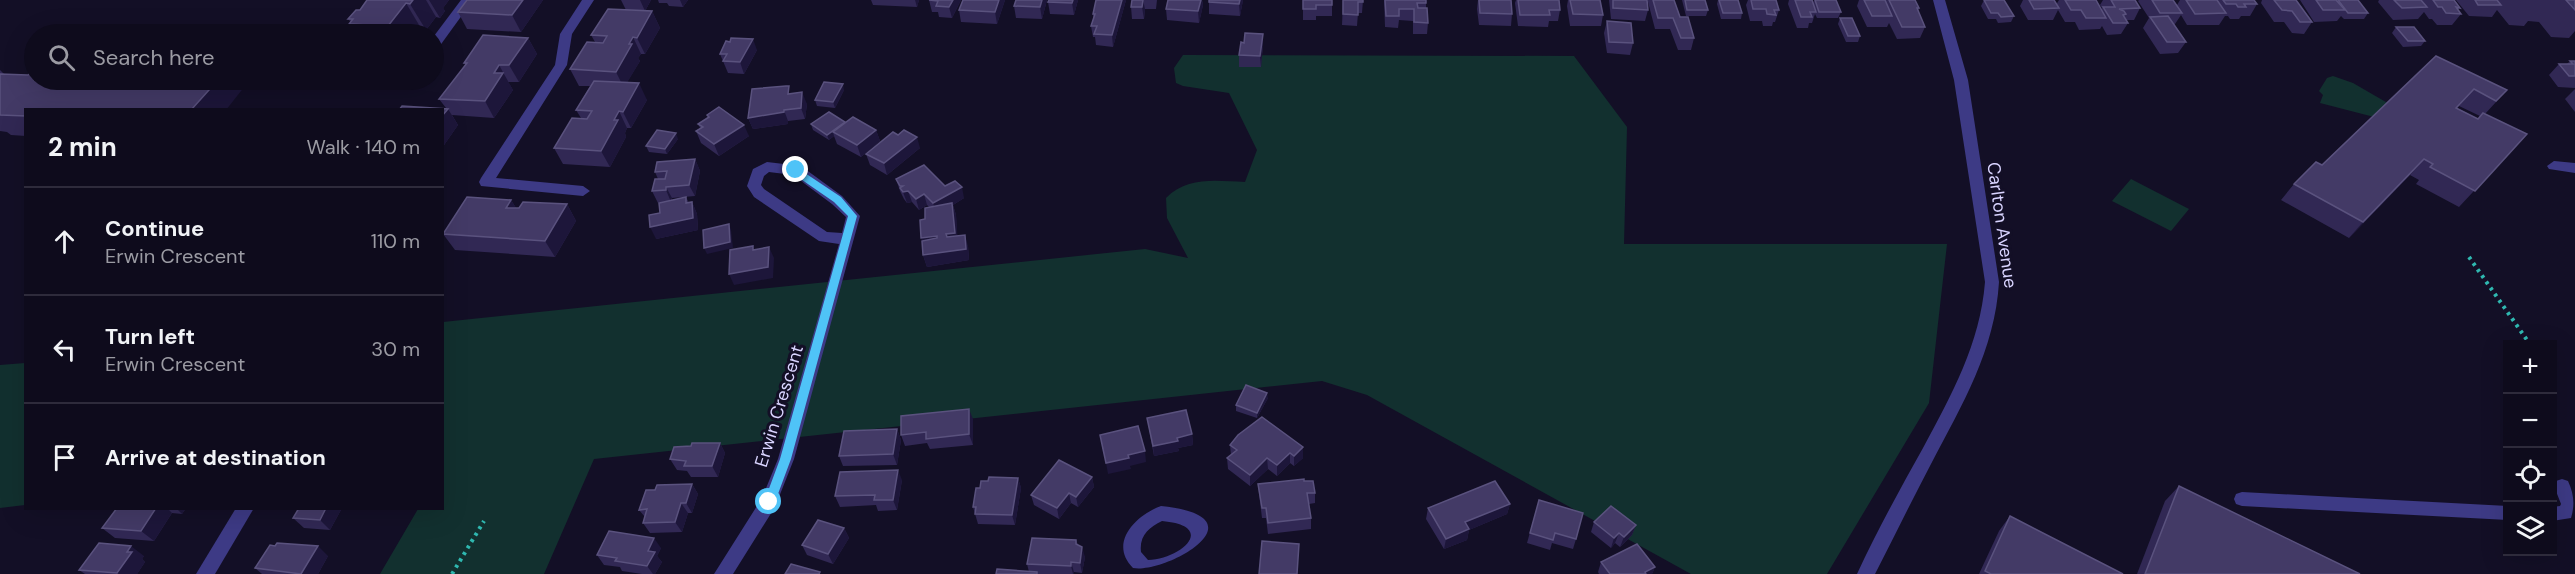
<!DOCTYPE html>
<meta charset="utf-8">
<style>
:root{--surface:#0e0b1c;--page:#1c1929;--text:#f1f3f6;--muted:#9b9ba3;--line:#2e2b3b}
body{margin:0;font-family:"DM Sans",sans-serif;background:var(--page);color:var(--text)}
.controls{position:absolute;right:18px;bottom:18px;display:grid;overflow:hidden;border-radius:0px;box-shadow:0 6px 24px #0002}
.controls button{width:54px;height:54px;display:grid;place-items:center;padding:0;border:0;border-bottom:2px solid var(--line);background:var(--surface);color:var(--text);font:30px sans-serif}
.stop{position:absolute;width:18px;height:18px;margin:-14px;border:4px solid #4fc3f7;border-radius:50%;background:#fff}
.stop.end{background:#4fc3f7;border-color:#fff;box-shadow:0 2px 6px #0008}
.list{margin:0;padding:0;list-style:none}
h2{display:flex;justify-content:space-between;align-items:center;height:78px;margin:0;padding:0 24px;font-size:26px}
h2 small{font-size:20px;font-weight:400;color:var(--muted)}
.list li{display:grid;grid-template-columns:39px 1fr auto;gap:18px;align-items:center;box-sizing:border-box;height:108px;padding:0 24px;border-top:2px solid var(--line)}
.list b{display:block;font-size:22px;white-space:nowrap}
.list p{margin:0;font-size:20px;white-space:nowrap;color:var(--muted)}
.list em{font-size:20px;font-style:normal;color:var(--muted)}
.icon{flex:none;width:33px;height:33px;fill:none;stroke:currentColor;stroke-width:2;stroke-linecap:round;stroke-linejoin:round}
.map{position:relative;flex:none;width:2575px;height:574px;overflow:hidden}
.search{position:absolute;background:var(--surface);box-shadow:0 6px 24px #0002;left:24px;top:24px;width:420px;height:66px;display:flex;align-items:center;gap:15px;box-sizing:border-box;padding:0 21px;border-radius:33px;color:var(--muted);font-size:22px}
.panel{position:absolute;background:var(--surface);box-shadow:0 6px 24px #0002;left:24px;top:108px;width:420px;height:402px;border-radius:0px}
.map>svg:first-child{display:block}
</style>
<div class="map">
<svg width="2575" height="574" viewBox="0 0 2575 574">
<rect width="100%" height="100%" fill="#130f26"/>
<!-- green -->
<g fill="#12302f">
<path d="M1183 55 1574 56 1627 127 1624 244H1947L1929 403 1827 574H1691L1367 395 1322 381 594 459 544 574H380L418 509 442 508 443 322 1145 249 1188 258 1167 218 1166 198C1188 176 1216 181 1245 182L1257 150 1229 93 1183 86 1176 83 1174 68Z"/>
<polygon points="2333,76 2353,83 2391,105 2378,118 2320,103 2323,95 2319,91 2327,78"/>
<polygon points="2131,179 2189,209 2171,231 2112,201"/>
<polygon points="25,363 25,505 0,508 0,365"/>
</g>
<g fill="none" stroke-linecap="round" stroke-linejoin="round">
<!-- path -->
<g stroke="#2fb8b0" stroke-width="4" stroke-dasharray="3 4.5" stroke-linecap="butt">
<polyline points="2469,257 2527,340"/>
<polyline points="452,574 484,521"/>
</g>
<!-- minor -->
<g fill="#3d3a85" fill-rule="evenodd">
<polygon points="461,0 473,0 439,47 434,48 434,36"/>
<polygon points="582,0 594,0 572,34 567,65 496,178 583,186 590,191 583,196 481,186 479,182 481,178 555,65 560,34"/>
<path d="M1933 0H1945L1968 80 1999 282C1995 350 1962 405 1931 464 1912 500 1894 537 1875 574H1857C1877 531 1900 489 1923 448 1952 394 1980 344 1985 282L1954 80Z"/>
<polygon points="2554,161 2575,163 2575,173 2549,169 2547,166"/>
<path d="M767 162 801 166 842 196 860 216 794 459 775 507 733 574H714L762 498 778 459 839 244 819 241 754 197 747 186 753 169ZM769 172 793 175 832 204 846 217 842 233 827 232 764 189 761 185 764 176Z"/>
<path d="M2562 479 2568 481C2574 494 2575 505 2571 518L2552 521V507L2560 506 2561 504 2554 486 2556 481Z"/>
<polygon points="2242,492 2508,506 2508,520 2242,506 2236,504 2234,499 2236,494"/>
<path d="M1161 506C1267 517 1166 574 1133 568 1108 543 1136 515 1161 506ZM1162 521C1218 526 1181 559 1148 560L1141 552C1139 536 1149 527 1162 521Z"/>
<polygon points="236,508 254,508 215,574 196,574"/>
</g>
</g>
<!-- wall -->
<g fill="#312854" fill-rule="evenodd">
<polygon points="367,0 449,0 443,8 445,11 440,18 436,17 426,30 422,30 419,34 356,34 349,24 351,22 348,19 360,10"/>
<polygon points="467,0 543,0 521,32 467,29 458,12"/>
<polygon points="621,0 651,0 645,11 626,10"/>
<polygon points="658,0 688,0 683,7 669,6 667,3 659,3"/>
<polygon points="871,0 919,0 917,7 873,5"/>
<polygon points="929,0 961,0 952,18 939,17 938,12 932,12"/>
<polygon points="963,0 1005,0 997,24 961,22 959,10"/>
<polygon points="1016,0 1047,0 1042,19 1016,18 1014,6"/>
<polygon points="1078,0 1074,15 1050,14 1048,2"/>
<polygon points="1126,0 1113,47 1096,45 1095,37 1093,37 1091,26 1093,19 1093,14"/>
<polygon points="1132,0 1157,0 1156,9 1145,9 1144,19 1132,19 1131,7"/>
<polygon points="1168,0 1202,0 1203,5 1199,23 1167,20 1166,9"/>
<polygon points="1243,0 1240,16 1209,14 1209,2"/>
<polygon points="1303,0 1332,0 1332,16 1316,16 1316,20 1303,20"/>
<polygon points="1343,0 1363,0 1362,13 1358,13 1357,26 1342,25"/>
<polygon points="1384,0 1426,0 1426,8 1428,23 1427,34 1413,34 1413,21 1399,20 1398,28 1385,27"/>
<polygon points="1478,0 1511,0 1512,14 1511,26 1479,25 1477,9"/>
<polygon points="1516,0 1559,0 1560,10 1558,21 1549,21 1548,27 1518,26 1515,3"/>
<polygon points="1568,0 1600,0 1603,15 1601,26 1570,26 1567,6"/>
<polygon points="1609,0 1647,0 1648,10 1645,21 1611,19"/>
<polygon points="1648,0 1674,0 1680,17 1694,38 1691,50 1678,50 1670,29 1655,29 1648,2"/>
<polygon points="1682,0 1705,0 1708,10 1706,16 1686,16"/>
<polygon points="1718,0 1738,0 1742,13 1741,19 1721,19 1717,4"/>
<polygon points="1748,0 1776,0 1779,10 1775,22 1773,22 1772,26 1763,26 1762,21 1750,21 1746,5"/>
<polygon points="1789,0 1812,0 1813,3 1814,0 1836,0 1841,12 1838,18 1817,18 1815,14 1812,23 1809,23 1808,28 1797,28 1788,4"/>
<polygon points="1859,0 1915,0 1919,8 1918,11 1925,27 1920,38 1897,39 1889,23 1887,27 1867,27 1857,6"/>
<polygon points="1984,0 2014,16 2011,22 1998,23 1996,19 1988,19 1981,6"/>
<polygon points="2023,0 2054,0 2056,5 2059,0 2096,0 2101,10 2102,8 2100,5 2103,0 2135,0 2140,8 2134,20 2126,20 2128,23 2121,34 2107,35 2102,26 2100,29 2079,30 2075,22 2065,22 2058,10 2053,20 2028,20 2020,6"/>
<polygon points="2139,0 2173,0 2177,5 2180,0 2254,0 2257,4 2250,16 2241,16 2239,19 2230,19 2228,16 2225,16 2219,25 2187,25 2181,15 2175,24 2174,24 2186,42 2178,53 2160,54 2143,28 2149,18 2138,1"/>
<polygon points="2262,0 2296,0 2312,22 2304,34 2292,33 2284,22 2274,22 2261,3"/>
<polygon points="2300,0 2358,0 2368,13 2364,19 2344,19 2341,16 2337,21 2314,22"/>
<polygon points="2379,0 2454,0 2460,8 2458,10 2461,14 2452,25 2437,25 2432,19 2429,19 2424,12 2418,19 2393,20 2378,2"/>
<polygon points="2456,0 2575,0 2575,31 2569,38 2551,37 2539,22 2528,21 2524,26 2509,25 2497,10 2492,17 2469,16"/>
<polygon points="652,11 660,28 645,54 641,54 638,58 640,61 627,82 647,100 631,128 627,128 625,133 626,137 610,167 563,164 554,148 581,118 576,110 590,86 579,86 570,69 595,42 591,35"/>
<polygon points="1840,18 1860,36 1858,42 1846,42 1838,24"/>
<polygon points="1607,21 1633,43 1630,55 1607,53 1604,33"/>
<polygon points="2396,27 2425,41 2421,46 2403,47 2392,33"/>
<polygon points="1263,34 1263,45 1261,67 1239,67 1239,55 1244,43"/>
<polygon points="528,38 537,54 519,82 508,82 513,90 494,118 452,115 458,125 442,148 442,110 446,108 439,99 466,65 464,63"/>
<polygon points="730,42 757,50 744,74 728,73 720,54"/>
<path d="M2436 56 2507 90 2485 114 2527 134 2459 207 2416 184 2419 180 2410 175 2349 238 2281 200 2294 184 2322 165ZM2459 106 2480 116 2478 119 2457 108Z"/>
<polygon points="2570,61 2575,61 2575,88 2558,87 2549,75 2559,64 2567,64"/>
<polygon points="0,70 4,74 34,80 240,80 245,86 26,110 26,136 11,135 7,132 0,131"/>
<polygon points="2575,89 2575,112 2565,99"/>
<polygon points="844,90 835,108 817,106 815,100"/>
<polygon points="792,94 807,104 805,119 788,121 788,124 753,129 748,118"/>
<polygon points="707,115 749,136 719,156 701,143 696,131 700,128 698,124 708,118"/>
<polygon points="845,122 876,130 880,141 861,157 837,144 834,136 829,140 813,130 811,124"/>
<polygon points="898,135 920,148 887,175 870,165 866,154"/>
<polygon points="678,139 667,154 649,152 646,146"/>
<polygon points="695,159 700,171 695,196 672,198 672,200 686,197 689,203 692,202 697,214 698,230 656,239 661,202 658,203 652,191 658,179 655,172"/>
<polygon points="896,179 945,186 964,198 953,205 956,215 957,236 968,246 969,260 927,267 923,255 925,219 929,207 927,205 919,210 912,202 907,203 904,199 900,191"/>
<polygon points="511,200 516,208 567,204 576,221 555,257 455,250 443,234"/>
<polygon points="1268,398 1257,418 1236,411 1236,405"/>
<polygon points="1147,418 1192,434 1193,445 1178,448 1179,451 1154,456"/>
<polygon points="973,419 973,445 930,449 927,443 905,446 901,435"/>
<polygon points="897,429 901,440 897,465 843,466 839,456"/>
<polygon points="720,443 725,453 718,477 691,477 687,471 677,470 670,459 691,446"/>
<polygon points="1230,445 1303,447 1303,458 1294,466 1290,463 1277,476 1268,469 1250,486 1228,469 1227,458 1231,455"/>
<polygon points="1092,477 1094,487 1078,507 1071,503 1059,519 1034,505 1031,495"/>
<polygon points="1018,478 1021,488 1015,525 978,524 973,507 980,488 988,481"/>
<polygon points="902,480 897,510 878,511 876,505 840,507 835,496"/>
<polygon points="1304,481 1315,493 1315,503 1309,504 1311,518 1311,529 1268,534 1266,518 1262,518 1259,494 1258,484"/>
<polygon points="692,484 698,494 692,513 688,513 682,532 650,533 643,523 645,517 639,510 655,490"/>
<polygon points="2179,486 2360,574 2137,574 2165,501"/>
<polygon points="1539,500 1576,539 1573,549 1552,543 1550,550 1527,543"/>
<polygon points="1510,504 1507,514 1469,530 1467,540 1444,549 1426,519 1428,508"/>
<polygon points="117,508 186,508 182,514 172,513 154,541 115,538 102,528"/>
<polygon points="342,508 330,530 304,528 293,518"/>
<polygon points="2010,516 2123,574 1979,574 1999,531"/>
<polygon points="1594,522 1636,525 1632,535 1620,547 1615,543 1611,548 1591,532"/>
<polygon points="844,528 849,538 833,564 807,555 802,545"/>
<polygon points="1076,540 1078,545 1085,557 1082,573 1074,572 1074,574 996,574 1029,572 1027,564"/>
<polygon points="661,548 657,556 662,562 655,574 642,574 622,571 620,567 604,565 597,555"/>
<polygon points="144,556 142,559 145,562 137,574 85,574 79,570"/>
<polygon points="328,556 318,574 262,574 255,568"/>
<polygon points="1601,562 1655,567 1652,574 1599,574 1598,572"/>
</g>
<!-- shaded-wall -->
<g fill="#1d163a">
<polygon points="413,0 426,0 436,17 426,30 410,4"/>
<polygon points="429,0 449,0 443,8 445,11 440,18"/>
<polygon points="523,0 543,0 521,32 512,15"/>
<polygon points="640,0 651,0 645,11"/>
<polygon points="680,0 688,0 683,7"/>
<polygon points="915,0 919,0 917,7"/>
<polygon points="953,0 961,0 952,18 949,7"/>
<polygon points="999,0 1005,0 997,24 995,12"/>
<polygon points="1042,0 1047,0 1042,19 1040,7"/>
<polygon points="1073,0 1078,0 1074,15 1072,3"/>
<polygon points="1122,0 1126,0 1113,47 1112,35"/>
<polygon points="1143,0 1145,9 1144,19 1142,7"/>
<polygon points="1201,0 1202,0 1203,5 1199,23 1198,11"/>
<polygon points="1240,0 1243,0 1240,16 1239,4"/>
<polygon points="406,3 422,30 419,34 394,34 388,26"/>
<polygon points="652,11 660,28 645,54 637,38"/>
<polygon points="1263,34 1263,45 1261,67 1260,56"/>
<polygon points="633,37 641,54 638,58 640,61 624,88 616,72"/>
<polygon points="528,38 537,54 519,82 509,65"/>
<polygon points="753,39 757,50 744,74 740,62"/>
<polygon points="499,65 513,90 494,118 485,101 494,73"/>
<polygon points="218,80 240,80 245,86 226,110 191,110"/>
<polygon points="639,83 647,100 631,128 623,112"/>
<polygon points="843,84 844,90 835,108 833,102"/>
<polygon points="802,92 807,104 805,119 801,108"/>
<polygon points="448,109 458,125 442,148 442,116"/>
<polygon points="784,110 788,121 788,124 753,129 748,118"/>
<polygon points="619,111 627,128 625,133 626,137 610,167 601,151 614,120"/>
<polygon points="845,122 847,128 833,132 834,136 829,140 827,135"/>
<polygon points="744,125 749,136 719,156 714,144"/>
<polygon points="876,130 880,141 861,157 857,145"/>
<polygon points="676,133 678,139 667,154 665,149"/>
<polygon points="917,137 920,148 887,175 884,163"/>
<polygon points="695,159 700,171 695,196 689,185"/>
<polygon points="2424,159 2410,175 2349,238 2363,222"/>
<polygon points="666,187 672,198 671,202 666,190"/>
<polygon points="962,187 964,198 953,205 956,215 958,244 950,249 946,234 936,214 933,203"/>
<polygon points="908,191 912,202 907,203 903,192"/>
<polygon points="924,194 927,205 919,210 916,199"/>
<polygon points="511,200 521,216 506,208"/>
<polygon points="692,202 697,214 698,230 656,239 650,227"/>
<polygon points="567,204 576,221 555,257 545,241"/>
<polygon points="729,224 731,230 733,248 707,254 704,248"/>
<polygon points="965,235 968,246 969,260 927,267 923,255"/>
<polygon points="937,236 940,247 924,250 921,238"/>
<polygon points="769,247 774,258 773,278 734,285 729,274"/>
<polygon points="1267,393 1268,398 1257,418 1257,413"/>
<polygon points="969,409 973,419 973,445 969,434"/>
<polygon points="897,429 901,440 897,465 893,454"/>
<polygon points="1192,434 1193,445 1178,448 1179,451 1154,456 1153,446 1177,438"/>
<polygon points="720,443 725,453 718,477 712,466"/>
<polygon points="1303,447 1303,458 1294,466 1294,456"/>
<polygon points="1145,451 1146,462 1130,466 1131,469 1108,474 1106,463 1128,455"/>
<polygon points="1290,453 1290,463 1277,476 1277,465"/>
<polygon points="1267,458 1268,469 1250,486 1250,475"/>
<polygon points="898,470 902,480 897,510 893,500"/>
<polygon points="1092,477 1094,487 1078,507 1076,497"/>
<polygon points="1018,478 1021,488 1015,525 1012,515"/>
<polygon points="692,484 698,494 692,513 686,503"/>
<polygon points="1069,493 1071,503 1059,519 1057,508"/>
<polygon points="681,503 688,513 682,532 675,522"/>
<polygon points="1510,504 1507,514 1469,530 1467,540 1444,549 1446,539 1465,522"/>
<polygon points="156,508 167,508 172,513 154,541 141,531"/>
<polygon points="176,508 186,508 182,514"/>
<polygon points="326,508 342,508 330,530 320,520"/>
<polygon points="1636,525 1632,535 1620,547 1624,537"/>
<polygon points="844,528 849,538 833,564 828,554"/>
<polygon points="1619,533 1615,543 1611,548 1614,538"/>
<polygon points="654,538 661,548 657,556 662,562 655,574 653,574 647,566 648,551"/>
<polygon points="131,546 144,556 142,559 145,562 137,574 119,574 117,573 127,552"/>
<polygon points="318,546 328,556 318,574 301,574"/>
<polygon points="1082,547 1085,557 1082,573 1080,563"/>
<polygon points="1071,562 1074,572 1074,574 1073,574 1071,566"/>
<polygon points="1655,567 1652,574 1644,574 1645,572"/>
</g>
<!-- building -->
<g fill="#433a66" stroke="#5a527e" stroke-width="1.5">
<polygon points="367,0 413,0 410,4 406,3 388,26 349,24 353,19 348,19 356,10 360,10"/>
<polygon points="467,0 523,0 512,15 458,12"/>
<polygon points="929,0 953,0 949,7 936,6 938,1"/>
<polygon points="963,0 999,0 995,12 959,10"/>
<polygon points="1016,0 1042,0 1040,7 1014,6"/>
<polygon points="1049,0 1073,0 1072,3 1048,2"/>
<polygon points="1096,0 1122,0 1112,35 1094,34 1097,26 1091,26 1095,14 1093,14"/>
<polygon points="1132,0 1143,0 1142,7 1131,7"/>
<polygon points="1168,0 1201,0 1198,11 1166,9"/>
<polygon points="1209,0 1240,0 1239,4 1209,2"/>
<polygon points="1303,0 1332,0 1332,5 1316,5 1316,9 1303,9"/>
<polygon points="1343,0 1363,0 1363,2 1358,2 1358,15 1343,14"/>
<polygon points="1385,0 1426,0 1426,3 1417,3 1418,8 1427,8 1428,23 1414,22 1414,9 1399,9 1399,16 1386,16"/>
<polygon points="1479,0 1511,0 1512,14 1480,13"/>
<polygon points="1518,0 1559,0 1560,10 1549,10 1550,15 1520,15"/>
<polygon points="1570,0 1600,0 1603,15 1573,14"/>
<polygon points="1613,0 1647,0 1648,10 1613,8"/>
<polygon points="1653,0 1674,0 1680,17 1688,17 1694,38 1681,38 1673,18 1658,18"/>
<polygon points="1685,0 1705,0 1708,10 1687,10"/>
<polygon points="1719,0 1738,0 1742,13 1723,13"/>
<polygon points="1751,0 1776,0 1779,10 1774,10 1776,15 1767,14 1766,9 1753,9"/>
<polygon points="1795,0 1812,0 1816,12 1810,12 1812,17 1801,17"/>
<polygon points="1815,0 1836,0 1841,12 1819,12"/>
<polygon points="1864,0 1885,0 1892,16 1872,16"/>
<polygon points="1889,0 1915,0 1919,8 1917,8 1925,27 1902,27"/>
<polygon points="1984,0 2004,0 2014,16 2001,17 1998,13 1991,13"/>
<polygon points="2029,0 2054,0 2059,8 2034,9"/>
<polygon points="2065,0 2096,0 2106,18 2086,18 2081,10 2071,10"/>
<polygon points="2111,0 2135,0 2140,8 2119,9 2124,11 2126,14 2123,15 2128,23 2113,23 2103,7 2115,7"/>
<polygon points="2152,0 2173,0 2182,13 2160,13"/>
<polygon points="2186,0 2217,0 2226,13 2195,14"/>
<polygon points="2223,0 2254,0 2257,4 2244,4 2246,7 2238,7 2236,4 2226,4"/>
<polygon points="2274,0 2296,0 2312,22 2300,22 2292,11 2282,10"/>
<polygon points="2316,0 2336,0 2345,10 2323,10"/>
<polygon points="2338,0 2358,0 2368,13 2348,13"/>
<polygon points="2394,0 2421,0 2427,7 2402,8"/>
<polygon points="2433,0 2454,0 2460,8 2456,7 2461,14 2446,13 2442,7 2438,7"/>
<polygon points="2475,0 2497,0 2501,5 2478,5"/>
<polygon points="2566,0 2575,0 2575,10"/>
<polygon points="608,9 652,11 637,38 633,37 629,44 632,44 616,72 570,69 587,42 603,43 607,36 591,35"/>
<polygon points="2168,16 2186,42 2167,42 2150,17"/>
<polygon points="1840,18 1852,18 1860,36 1848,36"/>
<polygon points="1607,21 1631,23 1633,43 1609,42"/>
<polygon points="2396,27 2414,27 2425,41 2408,41"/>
<polygon points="1245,33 1263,34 1260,56 1239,55 1241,42 1244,43"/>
<polygon points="483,35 528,38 509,65 499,65 494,73 503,73 485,101 439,99 467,63 464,63"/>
<polygon points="731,38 753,39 740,62 723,61 727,54 720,54 726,41 730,42"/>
<polygon points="2436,56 2507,90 2496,101 2474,89 2456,108 2478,119 2483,113 2527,134 2475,191 2430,167 2433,164 2424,159 2363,222 2294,184 2316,162 2322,165"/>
<polygon points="2570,61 2575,61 2575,76 2569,76 2559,64 2573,64"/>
<polygon points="32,72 34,72 34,80 218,80 191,110 26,110 26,116 0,115 0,74 28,75"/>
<polygon points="594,81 639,83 623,112 619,111 614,120 618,120 601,151 554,148 572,118 587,119 592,111 576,110"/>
<polygon points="824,82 843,84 833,102 815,100"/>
<polygon points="786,86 789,86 788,94 802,92 801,108 784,110 784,112 748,118 752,89"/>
<polygon points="402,106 448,109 442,116 442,110 399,110"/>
<polygon points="719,107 744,125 714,144 696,131 703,127 698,124 709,117 707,115"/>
<polygon points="829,112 845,122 827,135 811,124"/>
<polygon points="853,117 876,130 857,145 833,132"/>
<polygon points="657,130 676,133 665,149 646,146"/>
<polygon points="904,130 917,137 884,163 866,154 893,132 898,135"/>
<polygon points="695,159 689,185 666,187 666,190 652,191 655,179 665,179 667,171 655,172 657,162"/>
<polygon points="924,165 945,186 955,181 962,187 933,203 924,194 916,199 908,191 903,192 900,188 903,186 900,186 896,179"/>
<polygon points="467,197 511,200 506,208 519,208 523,202 567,204 545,241 443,234"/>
<polygon points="686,197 686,203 692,202 693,218 650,227 649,215 660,213 659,203"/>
<polygon points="952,203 955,233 946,234 947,237 965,235 966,249 923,255 922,241 937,238 937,236 921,238 920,220 925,219 925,208"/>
<polygon points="729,224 730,242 704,248 703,230"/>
<polygon points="753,246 753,250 769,247 768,267 729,274 730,250"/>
<polygon points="1246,385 1267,393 1257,413 1236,405"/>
<polygon points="969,409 969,434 926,439 926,432 901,435 901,416"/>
<polygon points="1186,410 1192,434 1177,438 1178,441 1153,446 1147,418"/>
<polygon points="1262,417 1303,447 1294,456 1290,453 1277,465 1267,458 1250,475 1227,458 1237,450 1230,445 1238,435"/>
<polygon points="1138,426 1145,451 1128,455 1129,458 1106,463 1100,435"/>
<polygon points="897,429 893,454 839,456 844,431"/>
<polygon points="692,443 720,443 712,466 684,466 686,461 670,459 674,447 691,446"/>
<polygon points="1059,460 1092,477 1076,497 1069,493 1057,508 1031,495"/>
<polygon points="898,470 893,500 874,500 875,495 835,496 840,472"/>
<polygon points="989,477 1018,478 1012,515 975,514 976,507 973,507 976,488 980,488 981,481 988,481"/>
<polygon points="1304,479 1304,481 1313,481 1315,493 1307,493 1311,518 1268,523 1266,508 1262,508 1258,484"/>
<polygon points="1495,481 1510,504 1465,522 1469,529 1446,539 1428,508"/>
<polygon points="692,484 686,503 681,503 675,522 643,523 647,509 639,510 646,490 655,490 657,485"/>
<polygon points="2179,486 2360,574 2145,574"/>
<polygon points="1539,500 1583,513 1576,539 1555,533 1553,540 1530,533"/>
<polygon points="1611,506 1636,525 1624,537 1619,533 1614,538 1594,522"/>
<polygon points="117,508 156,508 141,531 102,528"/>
<polygon points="299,508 326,508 320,520 293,518"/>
<polygon points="2010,516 2123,574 1991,574 1985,571"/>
<polygon points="818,520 844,528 828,554 802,545"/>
<polygon points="609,531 654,538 648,551 655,552 647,566 615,561 617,558 597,555"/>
<polygon points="1032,538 1076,540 1076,544 1082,547 1080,563 1071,562 1071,566 1027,564"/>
<polygon points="1262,541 1299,544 1297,574 1259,574"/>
<polygon points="99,543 131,546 127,552 132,552 117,573 79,570"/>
<polygon points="277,543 318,546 301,574 255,568 270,545 275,546"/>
<polygon points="1637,544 1655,567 1645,572 1646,574 1610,574 1601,562"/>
<polygon points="791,564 820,572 819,574 785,574"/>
<polygon points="997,569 1037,572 1037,574 996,574"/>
</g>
<!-- route -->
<polygon fill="#4fc3f7" points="796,167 841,197 857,216 791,459 775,502 769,507 764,502 780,459 848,216 834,202 792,173 792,168"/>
<g text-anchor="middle" stroke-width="6" stroke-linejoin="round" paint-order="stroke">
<!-- street labels -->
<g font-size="18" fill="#d9d4ff" stroke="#130f26">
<text transform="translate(2002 225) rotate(82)" y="6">Carlton Avenue</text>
<text transform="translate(779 406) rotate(-73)" y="6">Erwin Crescent</text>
</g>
</g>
</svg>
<div class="controls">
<button>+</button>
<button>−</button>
<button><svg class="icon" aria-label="locate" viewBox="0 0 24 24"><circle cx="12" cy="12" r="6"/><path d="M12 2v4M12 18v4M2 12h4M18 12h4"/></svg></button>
<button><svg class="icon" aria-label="layers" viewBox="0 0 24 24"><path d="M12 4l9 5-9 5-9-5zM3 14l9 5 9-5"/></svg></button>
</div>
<div class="stop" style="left:769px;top:502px"></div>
<div class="stop end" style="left:796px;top:170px"></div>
<div class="search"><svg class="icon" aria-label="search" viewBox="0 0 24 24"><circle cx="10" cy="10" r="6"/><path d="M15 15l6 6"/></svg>Search here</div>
<section class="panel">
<h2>2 min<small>Walk · 140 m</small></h2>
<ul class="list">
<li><svg class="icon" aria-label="ahead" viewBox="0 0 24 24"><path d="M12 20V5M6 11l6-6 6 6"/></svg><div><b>Continue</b><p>Erwin Crescent</p></div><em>110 m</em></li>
<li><svg class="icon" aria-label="left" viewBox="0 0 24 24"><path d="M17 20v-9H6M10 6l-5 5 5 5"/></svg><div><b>Turn left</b><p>Erwin Crescent</p></div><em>30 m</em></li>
<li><svg class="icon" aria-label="arrive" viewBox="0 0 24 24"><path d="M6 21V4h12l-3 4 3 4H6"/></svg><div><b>Arrive at destination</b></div></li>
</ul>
</section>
</div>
